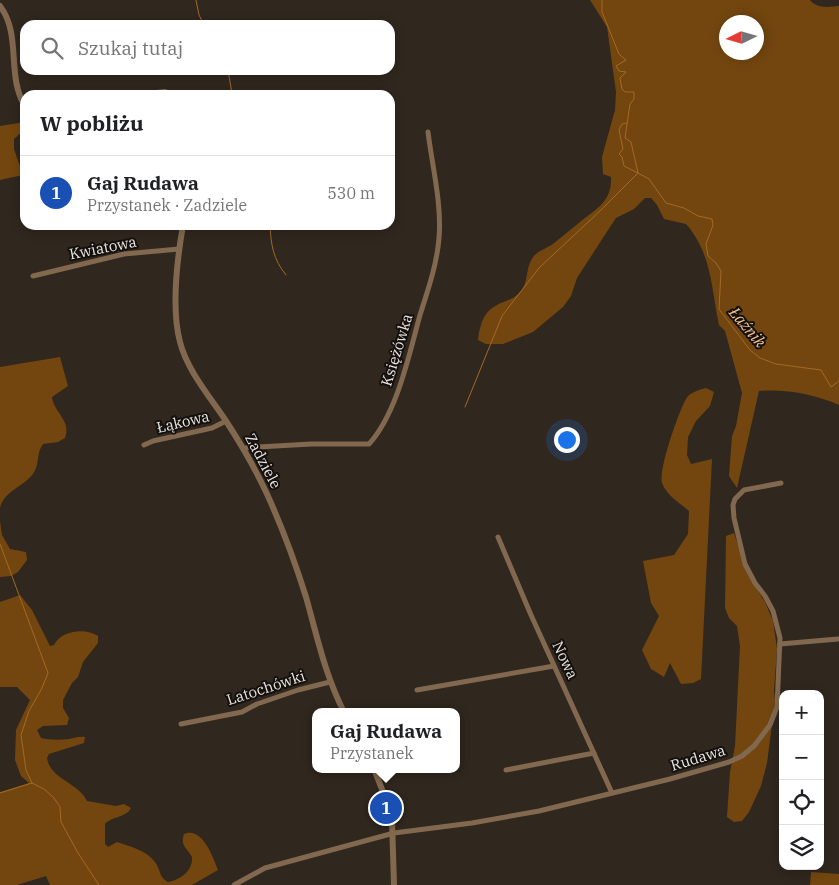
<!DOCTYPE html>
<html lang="pl">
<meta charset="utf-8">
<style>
:root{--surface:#fff;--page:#f2f2f2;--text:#202124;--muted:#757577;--line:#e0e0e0;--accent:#396d7a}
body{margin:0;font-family:"IBM Plex Serif",serif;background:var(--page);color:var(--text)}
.controls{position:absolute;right:15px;bottom:15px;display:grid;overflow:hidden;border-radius:10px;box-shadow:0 2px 12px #0003}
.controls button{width:45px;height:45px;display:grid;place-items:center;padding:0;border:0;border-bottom:1px solid var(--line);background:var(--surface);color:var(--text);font:25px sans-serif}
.compass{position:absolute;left:719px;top:15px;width:45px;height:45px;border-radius:50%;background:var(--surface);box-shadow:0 2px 12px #0003;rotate:265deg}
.you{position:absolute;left:566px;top:439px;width:18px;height:18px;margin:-12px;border:4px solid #fff;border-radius:50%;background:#1a73e8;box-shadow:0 0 0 8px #1a73e833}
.badge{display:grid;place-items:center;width:32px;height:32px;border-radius:50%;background:var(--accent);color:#fff;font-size:16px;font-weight:700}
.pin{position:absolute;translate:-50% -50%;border:2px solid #fff;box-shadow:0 1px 5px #0006}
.popup{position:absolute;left:312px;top:708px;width:148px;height:65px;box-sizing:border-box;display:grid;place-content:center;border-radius:10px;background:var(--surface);filter:drop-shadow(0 1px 4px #0005);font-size:16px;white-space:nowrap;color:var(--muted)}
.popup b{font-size:19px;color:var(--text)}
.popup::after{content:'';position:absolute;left:50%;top:100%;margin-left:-10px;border:10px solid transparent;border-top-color:var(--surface)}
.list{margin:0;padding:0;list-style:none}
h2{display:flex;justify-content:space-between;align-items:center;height:65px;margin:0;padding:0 20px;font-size:21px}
h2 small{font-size:16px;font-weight:400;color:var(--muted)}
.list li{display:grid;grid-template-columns:32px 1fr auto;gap:15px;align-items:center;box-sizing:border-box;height:75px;padding:0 20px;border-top:1px solid var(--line)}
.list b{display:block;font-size:19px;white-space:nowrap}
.list p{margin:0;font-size:16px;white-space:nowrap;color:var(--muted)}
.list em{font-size:16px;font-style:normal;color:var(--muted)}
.icon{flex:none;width:28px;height:28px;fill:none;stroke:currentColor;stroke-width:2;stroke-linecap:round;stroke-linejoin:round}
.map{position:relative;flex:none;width:839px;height:885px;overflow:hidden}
.search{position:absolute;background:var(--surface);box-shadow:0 2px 12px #0003;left:20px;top:20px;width:375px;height:55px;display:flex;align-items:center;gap:12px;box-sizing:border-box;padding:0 18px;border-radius:15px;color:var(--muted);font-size:19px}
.panel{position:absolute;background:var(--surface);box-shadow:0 2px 12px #0003;left:20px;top:90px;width:375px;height:140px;border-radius:15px}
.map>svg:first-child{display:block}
</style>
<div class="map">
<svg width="839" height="885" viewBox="0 0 839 885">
<rect width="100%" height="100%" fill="#30271e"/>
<!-- green -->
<g fill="#73460f" fill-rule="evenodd">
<path d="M590 0H810C817 9 829 7 839 6V405C813 394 787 389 759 391L737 488 729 476 732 436 736 426 742 393 725 331 719 325C711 287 712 254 686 224L664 219 657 205 651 198H645L634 209 616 218 610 227 577 278 571 296 563 307 533 332 503 344H486L478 340C480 325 483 312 497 305 504 301 512 300 518 294 530 284 524 268 534 256 538 251 547 248 553 244 562 237 571 229 580 222 597 208 612 202 611 177L603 174 602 157 615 110 616 92 607 27ZM756 22V52H726V22Z"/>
<polygon points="25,122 25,129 14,139 14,149 23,175 0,180 0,126"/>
<path d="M60 357 68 386 52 397C54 413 72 421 65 438L58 442 43 444C36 453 40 464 33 474 23 487 4 491 0 508V367Z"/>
<path d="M706 388 714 392 710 406 696 421 688 437 687 455 691 464 712 459 701 679 693 683 681 684 670 663 664 677 651 669 642 650 659 616 651 603 643 561 674 555 688 534 689 511C681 504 666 495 662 483 658 470 679 411 686 399 690 392 699 390 706 388Z"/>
<polygon points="0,521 2,535 10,549 26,552 27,560 18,572 11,576 0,577"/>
<polygon points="734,533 749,577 765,602 773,621 777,649 774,691 775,701 767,763 761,786 749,812 742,821 734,822 727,817 730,772 735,746 740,646 737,626 729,618 725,608 726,536"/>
<path d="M20 595 32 610 50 646 54 645C60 631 85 627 98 636V643L83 662 78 677 72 683 63 700V708L69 718 67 725 43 726 37 730 41 738C49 740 60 740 69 739 75 738 79 736 85 737L84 743 49 754 47 758C50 779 79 783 87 801L116 806 124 804 131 808C126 818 112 816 105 824V844L108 847 117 842C131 847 146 850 155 862 161 870 159 878 168 882 180 880 193 871 192 857 187 848 180 846 184 834 202 826 213 857 218 870L192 885H50L46 876 17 885H0V792L29 783 21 776 15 760 16 730 30 700 17 687H0V602Z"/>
<polygon points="811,872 839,874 839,885 810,885"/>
</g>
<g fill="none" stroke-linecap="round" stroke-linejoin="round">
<!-- stream -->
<g stroke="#a46925" stroke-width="1">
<polyline points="196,0 199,15 204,25"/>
<polyline points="602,0 602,12 619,54 626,60 616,66 619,71 626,72 620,78 622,89 625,92 634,92 634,99 630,104 625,138 631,142 638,173 649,179 666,203 684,208 698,216 712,219 713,225 706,244 708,256 716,263 721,271 719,309 750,350 760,358 776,364 821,370 831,387 839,381"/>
<polyline points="228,70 232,94"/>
<path d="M270 225C271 245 273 259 286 275"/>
<polyline points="465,407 502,316 539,268 601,210 638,173 624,166 622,157 619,154 623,149 619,130 622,124 627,123"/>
<polyline points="0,544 48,673 42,688 29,711 21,735 26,770 32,783 44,789 54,798 60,807 61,822 78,853 99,885"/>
<polyline points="0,793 32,783"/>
</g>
<!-- minor -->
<g stroke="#82684f" stroke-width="5">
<polyline points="33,276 124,254 179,249"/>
<polyline points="144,445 153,441 212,428 226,421"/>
<path d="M243 448 311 444H369C397 413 409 355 420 315 428 290 437 264 439 238 442 204 432 165 428 132"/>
<polyline points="498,537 531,615 612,793"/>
<polyline points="780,644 838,639"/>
<polyline points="417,690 554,666"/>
<polyline points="181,724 242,712 257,704 298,690 330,682"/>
<polyline points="506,770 594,753"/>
<polyline points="234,885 265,868 394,833 472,823 539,811 670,779 729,762 742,756 754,746 770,725 777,707 780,638 773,611 765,596 755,583 745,564 734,518 733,505 735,499 744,490 781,483"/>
</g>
<!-- tertiary -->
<g stroke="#82684f" stroke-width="6">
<path d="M0 6C22 35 6 76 25 106"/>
<polyline points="140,95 165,92 173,95"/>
<path d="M183 225C177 260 171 308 180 342 187 370 210 397 226 421 241 444 255 468 267 494 282 527 295 562 306 597 317 636 325 675 344 712"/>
<polyline points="374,769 387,802 392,821 394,885"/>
</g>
</g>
<g text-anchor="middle" stroke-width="4" stroke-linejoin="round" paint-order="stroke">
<!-- street labels -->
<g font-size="15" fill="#ece6e1" stroke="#14100d">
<text transform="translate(103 248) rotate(-11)" y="5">Kwiatowa</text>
<text transform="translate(397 350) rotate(-73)" y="5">Księżówka</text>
<text transform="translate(183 422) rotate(-13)" y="5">Łąkowa</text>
<text transform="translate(263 461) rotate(62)" y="5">Zadziele</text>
<text transform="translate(565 660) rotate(65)" y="5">Nowa</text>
<text transform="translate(266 688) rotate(-18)" y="5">Latochówki</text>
<text transform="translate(698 758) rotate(-17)" y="5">Rudawa</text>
</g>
<!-- water labels -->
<g font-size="16" font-style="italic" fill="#f4c393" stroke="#14100d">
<text transform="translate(748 327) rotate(50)" y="6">Łaźnik</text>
</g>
</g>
</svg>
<div class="controls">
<button>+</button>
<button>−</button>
<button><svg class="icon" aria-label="locate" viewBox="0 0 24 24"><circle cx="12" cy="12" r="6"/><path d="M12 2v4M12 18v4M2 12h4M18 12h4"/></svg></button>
<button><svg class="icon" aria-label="layers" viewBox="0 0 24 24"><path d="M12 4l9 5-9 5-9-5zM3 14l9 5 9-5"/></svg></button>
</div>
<svg class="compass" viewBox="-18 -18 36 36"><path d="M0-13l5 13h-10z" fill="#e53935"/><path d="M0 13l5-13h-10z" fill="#757577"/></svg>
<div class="you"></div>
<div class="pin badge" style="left:386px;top:808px;background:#1a4fb4">1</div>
<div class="popup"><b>Gaj Rudawa</b>Przystanek</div>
<div class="search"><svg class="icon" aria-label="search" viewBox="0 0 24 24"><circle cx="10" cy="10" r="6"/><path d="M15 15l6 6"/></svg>Szukaj tutaj</div>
<section class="panel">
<h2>W pobliżu<small></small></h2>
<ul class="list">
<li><span class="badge" style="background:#1a4fb4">1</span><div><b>Gaj Rudawa</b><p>Przystanek · Zadziele</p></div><em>530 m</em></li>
</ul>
</section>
</div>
